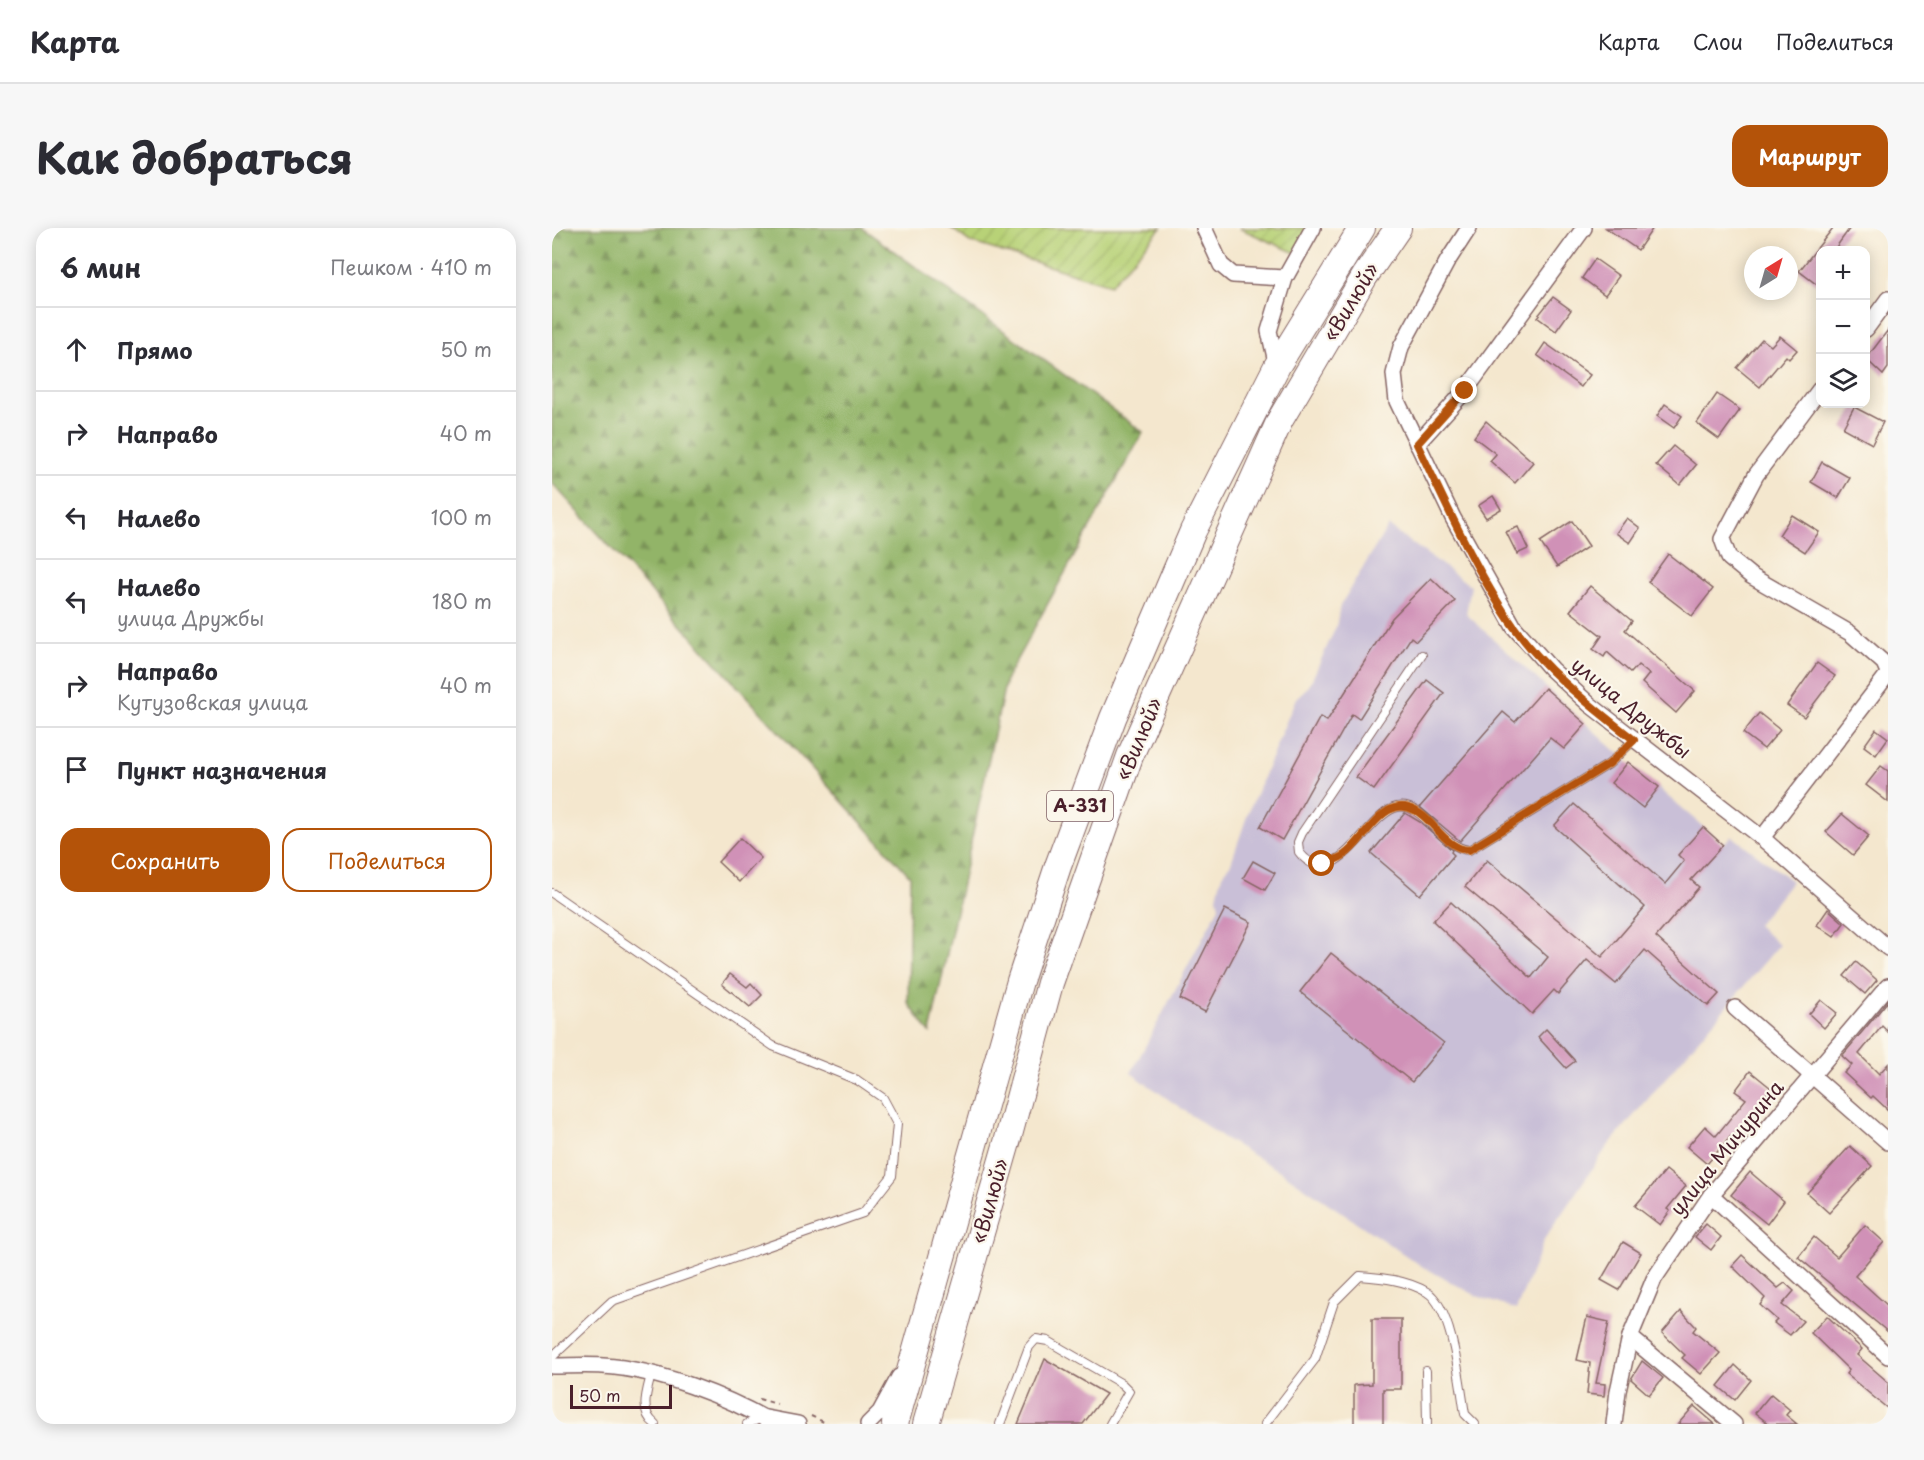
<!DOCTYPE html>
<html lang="ru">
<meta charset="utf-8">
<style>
:root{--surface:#fff;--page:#f7f7f7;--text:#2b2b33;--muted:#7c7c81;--line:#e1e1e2;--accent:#b45309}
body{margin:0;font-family:"Playpen Sans",sans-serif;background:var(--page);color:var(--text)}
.controls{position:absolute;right:18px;top:18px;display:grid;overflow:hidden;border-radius:12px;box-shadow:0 3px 15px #0003}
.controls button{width:54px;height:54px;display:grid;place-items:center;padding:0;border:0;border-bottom:2px solid var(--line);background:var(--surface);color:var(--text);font:30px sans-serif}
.compass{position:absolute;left:1192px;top:18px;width:54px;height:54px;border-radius:50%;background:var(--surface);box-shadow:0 3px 15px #0003;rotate:37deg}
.scale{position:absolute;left:18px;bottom:15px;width:102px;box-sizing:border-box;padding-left:6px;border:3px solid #4a1f2b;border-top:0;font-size:16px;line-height:21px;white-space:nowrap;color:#4a1f2b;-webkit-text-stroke:4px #fbf7ec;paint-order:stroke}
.stop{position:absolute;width:18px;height:18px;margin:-14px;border:4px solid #b45309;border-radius:50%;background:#fff}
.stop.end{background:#b45309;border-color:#fff;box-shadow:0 2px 6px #0008}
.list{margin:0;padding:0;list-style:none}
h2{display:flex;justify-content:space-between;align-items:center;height:78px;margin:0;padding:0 24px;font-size:26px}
h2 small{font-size:20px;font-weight:400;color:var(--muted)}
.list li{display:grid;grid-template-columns:39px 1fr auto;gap:18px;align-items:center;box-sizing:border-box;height:84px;padding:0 24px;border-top:2px solid var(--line)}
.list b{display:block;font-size:22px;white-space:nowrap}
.list p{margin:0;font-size:20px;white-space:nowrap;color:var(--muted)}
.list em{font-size:20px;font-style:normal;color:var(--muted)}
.actions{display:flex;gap:12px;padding:18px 24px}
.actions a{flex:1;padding:14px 0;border:2px solid var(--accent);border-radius:18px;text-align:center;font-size:21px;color:var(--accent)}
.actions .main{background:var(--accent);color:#fff}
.icon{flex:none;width:33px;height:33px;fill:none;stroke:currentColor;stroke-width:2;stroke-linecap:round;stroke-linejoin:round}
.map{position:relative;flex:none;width:1336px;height:1196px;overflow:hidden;border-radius:18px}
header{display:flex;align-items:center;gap:36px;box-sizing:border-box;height:84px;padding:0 30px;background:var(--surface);border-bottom:2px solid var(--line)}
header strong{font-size:28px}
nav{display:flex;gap:33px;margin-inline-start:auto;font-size:21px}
.intro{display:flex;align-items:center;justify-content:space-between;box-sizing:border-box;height:144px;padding:0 36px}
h1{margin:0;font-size:42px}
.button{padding:15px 27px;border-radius:18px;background:var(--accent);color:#fff;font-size:21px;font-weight:700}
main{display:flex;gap:36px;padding:0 36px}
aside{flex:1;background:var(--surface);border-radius:18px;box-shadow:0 3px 15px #0003}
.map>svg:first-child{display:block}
</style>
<header>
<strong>Карта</strong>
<nav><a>Карта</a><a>Слои</a><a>Поделиться</a></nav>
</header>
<div class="intro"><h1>Как добраться</h1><a class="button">Маршрут</a></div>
<main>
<aside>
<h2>6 мин<small>Пешком · 410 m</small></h2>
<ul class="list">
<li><svg class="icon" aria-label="ahead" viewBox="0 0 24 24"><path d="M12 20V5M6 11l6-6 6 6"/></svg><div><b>Прямо</b></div><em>50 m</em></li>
<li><svg class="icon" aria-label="right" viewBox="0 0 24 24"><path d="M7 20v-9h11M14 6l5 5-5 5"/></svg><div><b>Направо</b></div><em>40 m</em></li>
<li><svg class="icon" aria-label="left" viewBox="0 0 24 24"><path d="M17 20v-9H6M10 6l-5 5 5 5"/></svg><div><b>Налево</b></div><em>100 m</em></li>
<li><svg class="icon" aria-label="left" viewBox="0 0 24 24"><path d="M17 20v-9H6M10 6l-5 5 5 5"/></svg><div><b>Налево</b><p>улица Дружбы</p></div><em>180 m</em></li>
<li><svg class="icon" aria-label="right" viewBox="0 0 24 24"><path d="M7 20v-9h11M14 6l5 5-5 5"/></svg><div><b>Направо</b><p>Кутузовская улица</p></div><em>40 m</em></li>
<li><svg class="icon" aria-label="arrive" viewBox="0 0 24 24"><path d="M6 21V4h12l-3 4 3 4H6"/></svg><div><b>Пункт назначения</b></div></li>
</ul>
<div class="actions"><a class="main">Сохранить</a><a>Поделиться</a></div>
</aside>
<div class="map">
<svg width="1336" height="1196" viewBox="0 0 1336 1196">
<defs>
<pattern id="forest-firs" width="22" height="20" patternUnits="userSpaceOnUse" patternTransform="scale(1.5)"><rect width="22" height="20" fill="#92b468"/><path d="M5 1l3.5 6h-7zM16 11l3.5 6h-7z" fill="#799256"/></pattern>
<pattern id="garden-furrows" width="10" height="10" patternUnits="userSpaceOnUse" patternTransform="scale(1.5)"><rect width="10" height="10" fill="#b8d277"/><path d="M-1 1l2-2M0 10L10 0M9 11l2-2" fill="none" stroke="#a0b467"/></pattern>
</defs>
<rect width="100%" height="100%" fill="#fbf7ec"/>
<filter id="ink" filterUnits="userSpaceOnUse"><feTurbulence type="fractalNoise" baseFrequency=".0167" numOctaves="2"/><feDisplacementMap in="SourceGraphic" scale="12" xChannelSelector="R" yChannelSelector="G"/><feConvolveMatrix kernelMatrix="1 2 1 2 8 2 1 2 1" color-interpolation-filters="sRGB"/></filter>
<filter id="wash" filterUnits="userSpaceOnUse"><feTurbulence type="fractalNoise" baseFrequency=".008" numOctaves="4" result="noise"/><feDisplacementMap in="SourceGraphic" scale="24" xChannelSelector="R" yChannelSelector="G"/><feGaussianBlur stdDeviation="1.35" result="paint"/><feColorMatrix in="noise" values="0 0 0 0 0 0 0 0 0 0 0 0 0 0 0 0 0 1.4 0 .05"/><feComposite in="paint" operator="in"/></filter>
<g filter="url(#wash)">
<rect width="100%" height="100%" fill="#f4e7ce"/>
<!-- industrial -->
<polygon fill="#c9bfd7" points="836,298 919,358 914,386 1076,534 1171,616 1180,608 1240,653 1205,697 1227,717 1055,919 993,1010 964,1082 925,1068 871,1039 728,943 670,909 579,845 667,679 665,669 670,647 679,635 695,588 744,470 757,458 784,399 788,378"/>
<!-- forest -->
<polygon fill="url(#forest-firs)" stroke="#6e6a4a" stroke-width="1.5" points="0,0 310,0 591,204 454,451 378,805 356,775 358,648 0,255"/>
<!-- garden -->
<g fill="url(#garden-furrows)" stroke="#817851" stroke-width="1.5">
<polygon points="399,0 609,0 558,57 418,14"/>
<polygon points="687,0 764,0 748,27"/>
</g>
<g id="blocks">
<!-- building -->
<g fill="#d091b7">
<polygon points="1054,0 1101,0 1086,22"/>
<polygon points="1281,0 1298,0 1282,22 1269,22 1269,50 1264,56 1247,43"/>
<polygon points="1043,31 1067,48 1053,67 1030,50"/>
<polygon points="1001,69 1019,82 1004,103 985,89"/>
<polygon points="1336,102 1336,140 1331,147 1314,131"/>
<polygon points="1228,108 1245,122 1237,131 1234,128 1208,159 1185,140 1210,111 1219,118"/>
<polygon points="993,115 1038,147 1029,159 985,127"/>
<polygon points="1165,166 1188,182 1167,211 1145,195"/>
<polygon points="1113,176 1130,188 1122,200 1105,188"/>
<polygon points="1302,179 1331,194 1320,216 1291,200"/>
<polygon points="934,193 981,234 963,255 938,233 944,226 922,209"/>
<polygon points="1121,218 1144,237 1128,257 1104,237"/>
<polygon points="1270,234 1298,250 1286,270 1259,254"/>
<polygon points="941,268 949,281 934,290 926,278"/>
<polygon points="1240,287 1267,304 1253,324 1227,307"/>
<polygon points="1075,290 1088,300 1078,315 1064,305"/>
<polygon points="1020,293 1037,318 1005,339 988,314"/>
<polygon points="966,299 976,321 965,326 954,304"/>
<polygon points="1116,326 1161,361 1140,388 1096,354"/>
<polygon points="879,350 903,373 864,413 859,409 807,491 800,486 730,612 708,599 768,489 775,493 840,390"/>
<polygon points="1038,358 1080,393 1073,402 1143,463 1124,485 1090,455 1097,446 1086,437 1079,445 1055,424 1052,429 1041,421 1050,408 1018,383"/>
<polygon points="1265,435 1283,448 1252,489 1235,477"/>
<polygon points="875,452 892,465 822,562 804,549"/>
<polygon points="993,460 1034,496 1012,521 998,510 908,613 868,579 951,484 963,494"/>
<polygon points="1207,485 1228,502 1212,521 1191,505"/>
<polygon points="1324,501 1336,510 1324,527 1312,518"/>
<polygon points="1076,534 1107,559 1091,580 1059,555"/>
<polygon points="1329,538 1336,543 1336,574 1314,557"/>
<polygon points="1022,576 1113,656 1132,633 1126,627 1151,599 1171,617 1139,652 1147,659 1104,709 1167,766 1156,778 1093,722 1064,756 1035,732 1006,766 1002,762 980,786 881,693 899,674 979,750 996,729 913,659 935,632 1050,729 1093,679 1002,598"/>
<polygon points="853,585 868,594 900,622 899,624 902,627 868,667 819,625"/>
<polygon points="1290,586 1317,608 1301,627 1274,604"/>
<polygon points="188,610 209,630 187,654 166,634"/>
<polygon points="701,633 723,645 713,662 691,650"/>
<polygon points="673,681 699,694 653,784 628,771"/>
<polygon points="1276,681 1292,695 1282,709 1265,697"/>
<polygon points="779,725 892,815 860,854 748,764"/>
<polygon points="1304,734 1325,752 1313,766 1292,748"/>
<polygon points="178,746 195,759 199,755 210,767 198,779 170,756"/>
<polygon points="1269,772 1285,785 1272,800 1257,786"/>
<polygon points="1336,773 1336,804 1330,798 1307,826 1327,846 1336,836 1336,882 1321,868 1319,870 1292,845 1300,837 1290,828"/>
<polygon points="994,801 1023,833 1014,840 986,809"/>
<polygon points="1198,843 1219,860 1198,887 1205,892 1187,914 1179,908 1155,936 1135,919 1153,898 1164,908 1194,871 1183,863"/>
<polygon points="1298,918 1320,938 1277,985 1255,965"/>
<polygon points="1114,942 1134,958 1115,981 1118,983 1108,997 1083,978"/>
<polygon points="1198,944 1232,973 1215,996 1179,967"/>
<polygon points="1154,996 1169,1009 1159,1022 1143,1009"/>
<polygon points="1313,997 1332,1014 1303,1048 1336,1078 1336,1104 1246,1029 1262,1009 1285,1029"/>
<polygon points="1071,1014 1089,1025 1067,1062 1049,1052"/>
<polygon points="1190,1027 1226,1060 1233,1055 1242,1063 1230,1077 1251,1093 1238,1107 1222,1095 1225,1092 1208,1077 1213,1070 1180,1038"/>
<polygon points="1129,1083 1144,1099 1141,1103 1168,1125 1149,1146 1130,1130 1133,1127 1110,1105"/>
<polygon points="1275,1088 1310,1121 1305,1127 1336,1154 1336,1181 1294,1146 1297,1142 1259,1105"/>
<polygon points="1035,1089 1057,1094 1044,1155 1053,1156 1052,1168 1035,1166 1038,1135 1025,1132"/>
<polygon points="820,1091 849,1091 849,1161 831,1161 831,1196 802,1196 802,1157 820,1156"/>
<polygon points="493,1131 554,1166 531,1196 466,1196"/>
<polygon points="1090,1133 1111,1150 1097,1167 1079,1151"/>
<polygon points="1183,1137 1199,1152 1183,1172 1166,1158"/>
<polygon points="1219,1166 1238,1182 1234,1187 1245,1196 1217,1196 1203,1185"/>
<polygon points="1142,1178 1163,1196 1126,1196"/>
</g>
</g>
</g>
<g filter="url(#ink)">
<use href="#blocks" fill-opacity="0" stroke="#866564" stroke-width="1.5"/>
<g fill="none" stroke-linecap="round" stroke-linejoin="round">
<!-- service casing -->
<g stroke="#866564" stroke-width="10">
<g id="service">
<path d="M870 427 750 605 746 614 747 624C782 669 816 585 845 579 872 573 889 620 917 622L1057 536 1082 512"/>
<polyline points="0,665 221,818 305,852 331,870 345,896 340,948 311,985 60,1073 0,1129"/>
<polyline points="874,1143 875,1196"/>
<path d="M99 1147C95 1163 87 1184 103 1196"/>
<polyline points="195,1196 210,1190"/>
<polyline points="448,1196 477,1119 484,1111 496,1113 570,1156 577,1163 558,1196"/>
<path d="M713 1196 763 1131 782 1074 808 1048C832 1050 854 1052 875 1064 901 1080 908 1157 913 1186L923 1196"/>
</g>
</g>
<!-- minor casing -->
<g stroke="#866564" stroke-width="18">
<g id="minor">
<polyline points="652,0 669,37 681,47 733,50"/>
<polyline points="917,0 895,34 849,119 842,146 845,173 901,290 962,399 999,441 1037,476 1210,610 1336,720"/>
<polyline points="1314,101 1336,71"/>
<polyline points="725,138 717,103 733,50 761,0"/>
<polyline points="1268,161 1204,247 1170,311 1177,330 1199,348 1298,405 1332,435 1336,444"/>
<polyline points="865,216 913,163 1032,0"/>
<polyline points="1210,610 1336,446"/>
<polyline points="1183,780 1336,914"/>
<polyline points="1159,967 1336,1128"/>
<polyline points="1078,1109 1182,1196"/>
<path d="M0 1138C17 1138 34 1137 51 1138 105 1141 177 1169 222 1196"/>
<polyline points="214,1190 246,1196"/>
<polyline points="316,1196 328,1184 347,1149"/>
<polyline points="1062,1196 1066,1163 1078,1109 1102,1051 1159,967 1336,758"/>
</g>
</g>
<!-- trunk casing -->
<g stroke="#866564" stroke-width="28">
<g id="trunk">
<polyline points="343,1196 468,753 506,638 561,490 641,303 725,138 810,0"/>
<polyline points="374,1196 456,911 498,755 578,528 728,192 813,48 846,0"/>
</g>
</g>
<!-- path -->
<g stroke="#866564" stroke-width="2" stroke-dasharray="4.5 4.5" stroke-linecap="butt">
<polyline points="207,1171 225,1176"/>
<polyline points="259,1188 276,1196"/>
</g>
<!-- service -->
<use href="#service" stroke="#fff" stroke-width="8"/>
<!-- minor -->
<use href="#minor" stroke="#fff" stroke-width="15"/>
<!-- trunk -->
<use href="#trunk" stroke="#fff" stroke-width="26"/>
</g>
</g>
<g fill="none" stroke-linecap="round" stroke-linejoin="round" filter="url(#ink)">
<!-- route -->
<path stroke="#b45309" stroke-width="8" d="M770 636C778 634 785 632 792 627 812 614 829 571 857 580 881 587 890 620 917 622L1057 536 1082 512C1039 478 994 444 962 399 925 346 893 274 865 216L913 163"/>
</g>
<g text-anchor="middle" stroke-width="4.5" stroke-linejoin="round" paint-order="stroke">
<!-- shield labels -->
<rect fill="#fbf7ec" stroke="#7f6065" stroke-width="1.5" x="495" y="563" width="66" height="30" rx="4.5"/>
<g font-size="18" font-weight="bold" fill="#4a1f2b">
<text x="528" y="584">А-331</text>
</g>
<!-- street labels -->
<g font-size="20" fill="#4a1f2b" stroke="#fbf7ec">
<text transform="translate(799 74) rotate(-59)" y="7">«Вилюй»</text>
<text transform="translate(1079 480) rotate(39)" y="7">улица Дружбы</text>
<text transform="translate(587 511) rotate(-67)" y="7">«Вилюй»</text>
<text transform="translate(1175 920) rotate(-51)" y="7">улица Мичурина</text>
<text transform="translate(438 973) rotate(-74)" y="7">«Вилюй»</text>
</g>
</g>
</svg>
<div class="controls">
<button>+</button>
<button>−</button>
<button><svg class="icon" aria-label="layers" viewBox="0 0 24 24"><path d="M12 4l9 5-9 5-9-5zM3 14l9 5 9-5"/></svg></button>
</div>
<svg class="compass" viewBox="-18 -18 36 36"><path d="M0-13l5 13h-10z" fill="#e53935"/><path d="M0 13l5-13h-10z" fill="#7c7c81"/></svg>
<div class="scale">50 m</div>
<div class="stop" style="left:770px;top:636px"></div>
<div class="stop end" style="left:913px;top:163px"></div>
</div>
</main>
